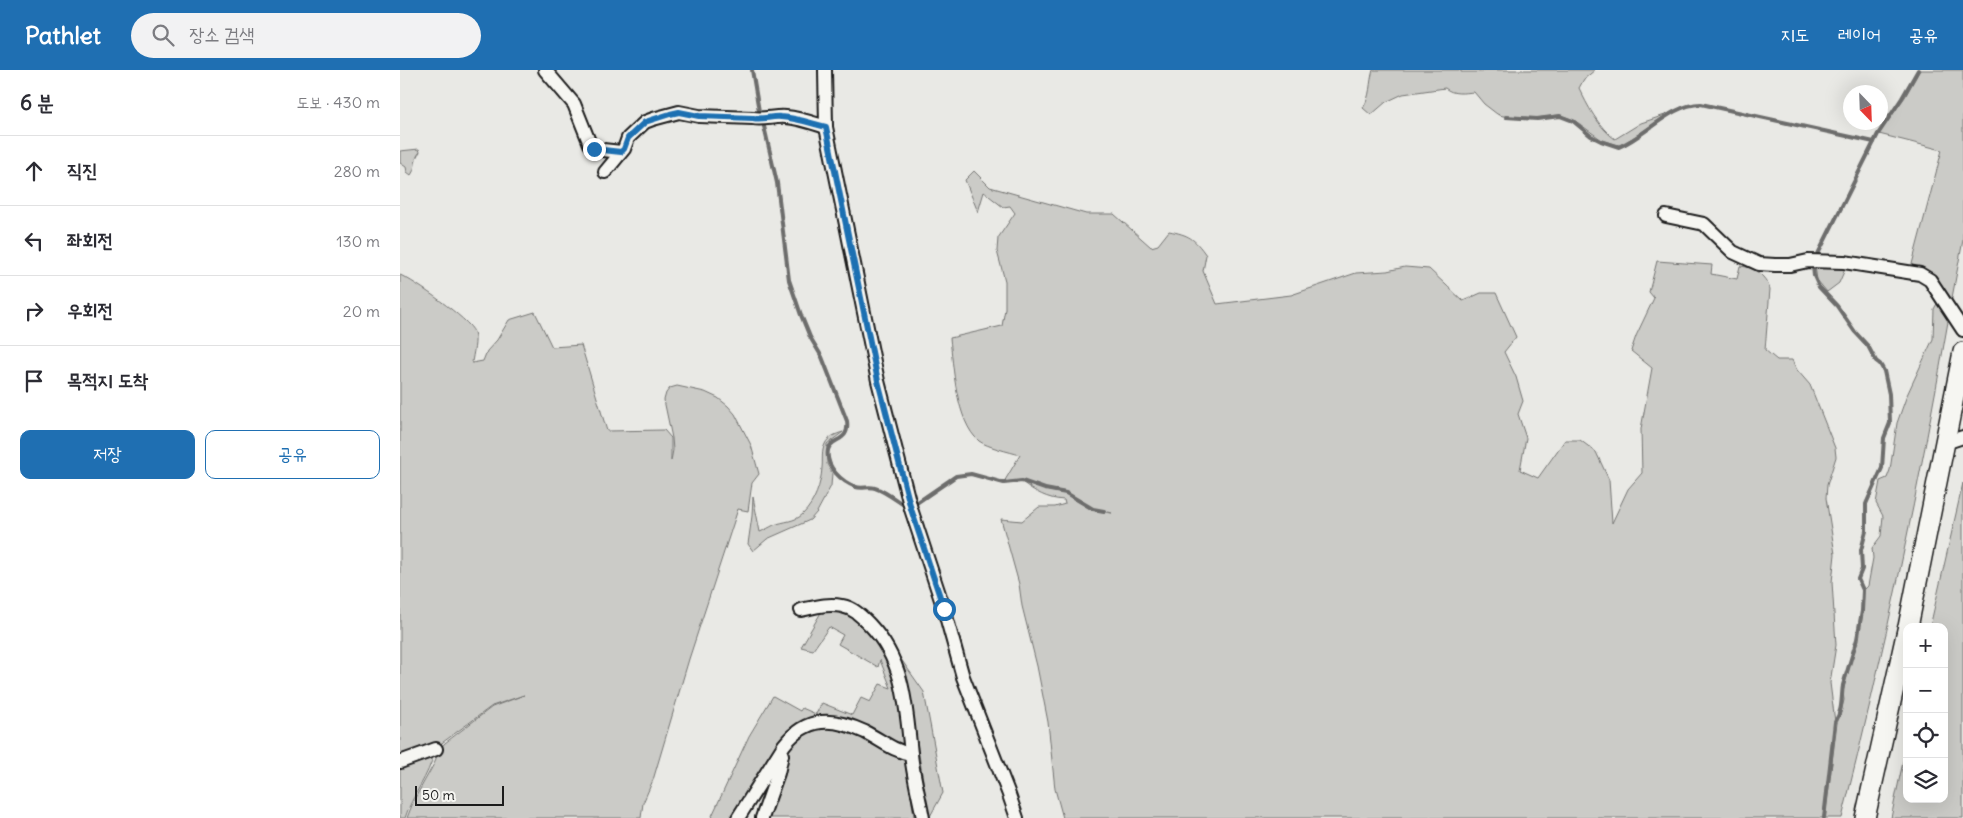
<!DOCTYPE html>
<html lang="ko">
<meta charset="utf-8">
<style>
:root{--surface:#fff;--page:#f2f2f3;--text:#2b2b33;--muted:#7c7c81;--line:#e1e1e2;--accent:#1f6fb2}
body{margin:0;font-family:Delius,"Poor Story",sans-serif;background:var(--page);color:var(--text)}
.controls{position:absolute;right:15px;bottom:15px;display:grid;overflow:hidden;border-radius:10px;box-shadow:0 5px 20px #0002}
.controls button{width:45px;height:45px;display:grid;place-items:center;padding:0;border:0;border-bottom:1px solid var(--line);background:var(--surface);color:var(--text);font:25px sans-serif}
.compass{position:absolute;left:1443px;top:15px;width:45px;height:45px;border-radius:50%;background:var(--surface);box-shadow:0 5px 20px #0002;rotate:157deg}
.scale{position:absolute;left:15px;bottom:12px;width:89px;box-sizing:border-box;padding-left:5px;border:2px solid #1c1c1c;border-top:0;font-size:14px;line-height:18px;white-space:nowrap;color:#1c1c1c;-webkit-text-stroke:4px #f6f6f2;paint-order:stroke}
.stop{position:absolute;width:15px;height:15px;margin:-11px;border:4px solid #1f6fb2;border-radius:50%;background:#fff}
.stop.end{background:#1f6fb2;border-color:#fff;box-shadow:0 1px 5px #0008}
.list{margin:0;padding:0;list-style:none}
h2{display:flex;justify-content:space-between;align-items:center;height:65px;margin:0;padding:0 20px;font-size:21px}
h2 small{font-size:16px;font-weight:400;color:var(--muted)}
.list li{display:grid;grid-template-columns:32px 1fr auto;gap:15px;align-items:center;box-sizing:border-box;height:70px;padding:0 20px;border-top:1px solid var(--line)}
.list b{display:block;font-size:19px;white-space:nowrap}
.list em{font-size:16px;font-style:normal;color:var(--muted)}
.actions{display:flex;gap:10px;padding:15px 20px}
.actions a{flex:1;padding:11px 0;border:1px solid var(--accent);border-radius:10px;text-align:center;font-size:18px;color:var(--accent)}
.actions .main{background:var(--accent);color:#fff}
.icon{flex:none;width:28px;height:28px;fill:none;stroke:currentColor;stroke-width:2;stroke-linecap:round;stroke-linejoin:round}
.map{position:relative;flex:none;width:1563px;height:748px;overflow:hidden}
header{display:flex;align-items:center;gap:30px;box-sizing:border-box;height:70px;padding:0 25px;background:var(--accent);color:#fff}
header strong{font-size:24px}
nav{display:flex;gap:28px;margin-inline-start:auto;font-size:18px}
.search{width:350px;height:45px;background:var(--page);display:flex;align-items:center;gap:12px;box-sizing:border-box;padding:0 18px;border-radius:28px;color:var(--muted);font-size:19px}
main{display:flex}
aside{flex:1;background:var(--surface)}
.map>svg:first-child{display:block}
</style>
<header>
<strong>Pathlet</strong>
<div class="search"><svg class="icon" aria-label="search" viewBox="0 0 24 24"><circle cx="10" cy="10" r="6"/><path d="M15 15l6 6"/></svg>장소 검색</div>
<nav><a>지도</a><a>레이어</a><a>공유</a></nav>
</header>
<main>
<aside>
<h2>6 분<small>도보 · 430 m</small></h2>
<ul class="list">
<li><svg class="icon" aria-label="ahead" viewBox="0 0 24 24"><path d="M12 20V5M6 11l6-6 6 6"/></svg><div><b>직진</b></div><em>280 m</em></li>
<li><svg class="icon" aria-label="left" viewBox="0 0 24 24"><path d="M17 20v-9H6M10 6l-5 5 5 5"/></svg><div><b>좌회전</b></div><em>130 m</em></li>
<li><svg class="icon" aria-label="right" viewBox="0 0 24 24"><path d="M7 20v-9h11M14 6l5 5-5 5"/></svg><div><b>우회전</b></div><em>20 m</em></li>
<li><svg class="icon" aria-label="arrive" viewBox="0 0 24 24"><path d="M6 21V4h12l-3 4 3 4H6"/></svg><div><b>목적지 도착</b></div></li>
</ul>
<div class="actions"><a class="main">저장</a><a>공유</a></div>
</aside>
<div class="map">
<svg width="1563" height="748" viewBox="0 0 1563 748">
<rect width="100%" height="100%" fill="#e9e9e5"/>
<filter id="ink" filterUnits="userSpaceOnUse"><feTurbulence type="fractalNoise" baseFrequency=".02" numOctaves="2"/><feDisplacementMap in="SourceGraphic" scale="10" xChannelSelector="R" yChannelSelector="G"/><feConvolveMatrix kernelMatrix="1 2 1 2 8 2 1 2 1" color-interpolation-filters="sRGB"/></filter>
<g filter="url(#ink)">
<!-- green -->
<g fill="#cbcbc7" stroke="#747472">
<path d="M973 0H1061V2H1083L1084 0H1195L1184 9 1179 18C1187 35 1199 58 1215 69L1241 53 1268 44C1252 54 1237 67 1219 75L1202 70 1174 50 1160 45 1136 48 1103 46 1097 44 1084 34 1074 22C1064 23 1053 25 1045 18L1003 24 986 32 971 45 963 38C971 26 969 13 973 0Z"/>
<path d="M1520 0H1563V170L1551 233C1535 210 1542 203 1511 198L1542 80 1479 64 1505 27Z"/>
<path d="M19 79 20 82C13 89 17 97 11 105L7 102 6 97 0 93V81Z"/>
<path d="M574 101 590 117 686 144H714L751 177 758 175 769 161C789 165 794 168 806 185L803 201 817 234 891 225 956 203 987 201 1005 197 1029 199 1063 231 1081 223H1096L1116 267 1104 282 1116 307 1123 331 1118 344 1126 368 1120 400 1138 408 1165 370H1180L1196 382 1209 410 1212 453 1228 419 1242 403 1241 359 1252 298 1231 281 1236 266 1254 228 1249 222 1257 191 1312 195 1311 204 1337 209 1340 196C1354 197 1365 205 1370 219L1365 280 1377 290H1392L1397 300 1410 315 1435 378 1436 387 1427 415 1426 428 1435 484 1432 512 1436 575 1430 613 1435 652 1423 748H663L655 719 648 652 637 596 622 536 619 514 601 449 622 451 639 437H655L665 434 664 430C647 429 635 422 622 412L645 420 666 424 692 440 712 443 693 438 666 422 645 418 622 410 604 412 620 385C610 382 587 377 579 371 556 352 553 295 550 268L602 256 605 239V211L597 181 598 168 615 143 610 136 603 137 584 122 578 142 565 110Z"/>
<polygon points="1415,196 1446,197 1439,213 1427,222 1417,210"/>
<path d="M0 205C13 210 70 250 74 262 77 272 73 283 72 293L83 291 87 281 97 270 109 250 135 242 152 277 181 275 207 361 264 360 271 368V391L273 380 272 368 264 330 266 323 270 318 277 316 305 322 318 328 328 336 335 344 351 375 359 404 352 413 348 441 338 439 289 589 253 710 243 733 241 748H7L14 730 35 692 38 681 45 673 92 637 124 625 92 636 35 678 0 691Z"/>
<path d="M1539 230 1549 246C1520 414 1484 582 1442 748H1425L1437 653 1440 646 1444 630 1443 622 1451 591 1459 570 1463 541 1464 520 1468 516 1473 488 1472 478 1481 466 1483 446 1476 433 1480 411 1487 408 1490 400 1497 353 1507 325 1533 269 1534 239Z"/>
<path d="M443 362 427 374V394L432 403 431 416 417 442 410 450 367 469 353 481 348 474 352 446 353 427 360 462C365 460 370 457 374 455 384 451 395 452 403 444 415 432 421 414 422 398 423 390 421 382 425 374 428 367 436 364 443 362Z"/>
<polygon points="1563,413 1563,748 1491,748 1507,673 1507,729 1544,729 1544,557 1530,557"/>
<polygon points="423,539 449,543 461,551 486,584 495,600 504,661 503,676 482,666 403,654 333,748 311,748 349,666 373,626 400,641 402,638 416,644 422,633 452,645 461,628 470,632 480,614 491,618 480,590 478,597 438,574 443,565 429,557 413,580 401,577"/>
<polygon points="496,582 524,622 543,723 529,748 506,602"/>
<path d="M432 657 460 666 506 691 514 747 510 748H367L392 673C403 661 417 658 432 657Z"/>
<path d="M34 683C29 706 12 725 5 748H0V695Z"/>
</g>
<g fill="none" stroke-linecap="round" stroke-linejoin="round">
<!-- stream -->
<g stroke="#6d6d6c" stroke-width="4">
<polyline points="352,0 360,47"/>
<path d="M1106 47 1137 49 1160 46 1173 51 1191 66 1201 71 1219 77C1246 66 1271 34 1301 34L1474 72"/>
<path d="M363 52 377 113 389 210 401 245 410 267 422 287 447 351C450 373 431 367 428 380 425 397 442 412 456 417 462 419 469 416 475 418 485 421 496 430 505 436"/>
<polyline points="1416,188 1478,64 1502,28 1518,0"/>
<path d="M1413 196 1414 206 1419 217 1437 236 1455 262 1468 276 1476 291 1480 294 1484 301 1489 324 1490 353 1484 368 1482 398 1466 434V461L1461 480 1462 499 1458 509 1463 520 1462 541 1457 569 1443 615C1441 628 1443 640 1435 652L1424 748"/>
<polyline points="515,434 556,406 571,404 604,413 622,411 645,419 666,423 693,439 704,441"/>
</g>
<!-- minor casing -->
<g stroke="#1c1c1c" stroke-width="16">
<g id="minor">
<polyline points="145,0 174,34 190,74 194,79 221,82"/>
<polyline points="425,0 426,57 478,311 511,439 544,539 563,607 608,722 617,748"/>
<path d="M205 102 224 79 228 68 245 52 253 49 279 42 299 46 353 48C364 50 374 46 386 47 399 48 413 53 426 57"/>
<polyline points="1266,146 1304,154 1333,182 1359,194 1375,195 1390,195 1408,191 1444,192 1520,204 1530,210 1563,260"/>
<polyline points="1545,373 1563,367"/>
<path d="M401 540C415 537 428 533 442 536 454 538 462 547 470 555 505 592 506 637 511 684 513 705 519 727 523 748"/>
<polyline points="0,692 36,679"/>
<path d="M338 748 384 675C407 646 433 647 465 662 481 670 493 681 511 684"/>
<polyline points="362,748 378,703 382,685"/>
</g>
</g>
<!-- highway casing -->
<g stroke="#1c1c1c" stroke-width="22">
<g id="highway">
<polyline points="1508,557 1563,282"/>
<polyline points="1465,748 1507,560"/>
</g>
</g>
<!-- minor -->
<use href="#minor" stroke="#f6f6f2" stroke-width="12"/>
<!-- highway -->
<use href="#highway" stroke="#f6f6f2" stroke-width="19"/>
</g>
</g>
<g fill="none" stroke-linecap="round" stroke-linejoin="round" filter="url(#ink)">
<!-- route -->
<path stroke="#1f6fb2" stroke-width="6" d="M194 79 221 82 224 79 228 68 245 52 270 44 279 42 299 46 353 48C363 50 371 46 381 47 397 48 411 53 426 57L478 311 511 439 544 539"/>
</g>
</svg>
<div class="controls">
<button>+</button>
<button>−</button>
<button><svg class="icon" aria-label="locate" viewBox="0 0 24 24"><circle cx="12" cy="12" r="6"/><path d="M12 2v4M12 18v4M2 12h4M18 12h4"/></svg></button>
<button><svg class="icon" aria-label="layers" viewBox="0 0 24 24"><path d="M12 4l9 5-9 5-9-5zM3 14l9 5 9-5"/></svg></button>
</div>
<svg class="compass" viewBox="-18 -18 36 36"><path d="M0-13l5 13h-10z" fill="#e53935"/><path d="M0 13l5-13h-10z" fill="#7c7c81"/></svg>
<div class="scale">50 m</div>
<div class="stop" style="left:544px;top:539px"></div>
<div class="stop end" style="left:194px;top:79px"></div>
</div>
</main>
